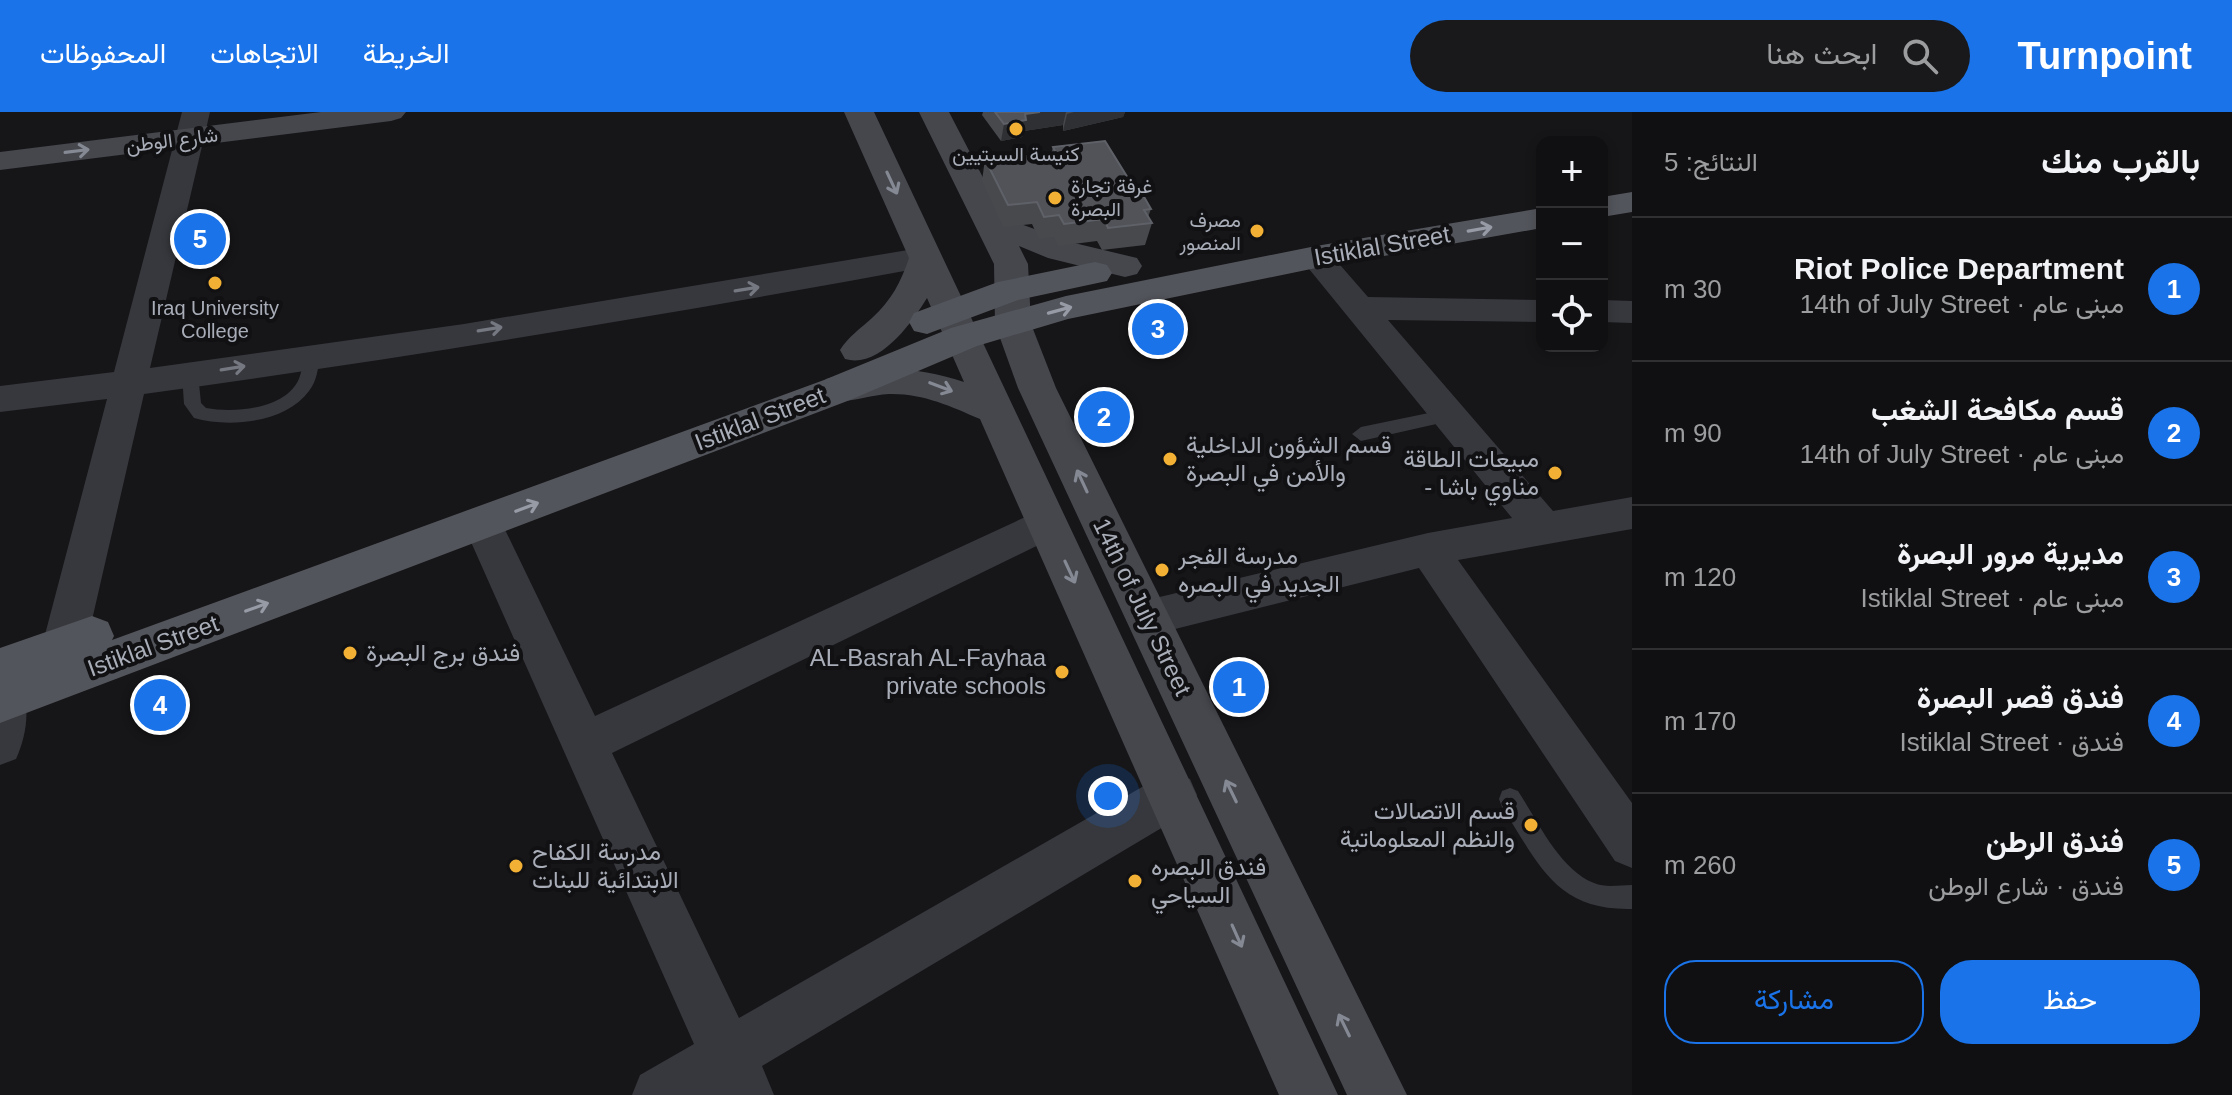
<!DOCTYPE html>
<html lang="ar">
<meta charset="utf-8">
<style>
:root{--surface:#101012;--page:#19191b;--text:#f1f3f6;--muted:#9c9d9f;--line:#303032;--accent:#1a73e8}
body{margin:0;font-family:Arial,Vazirmatn,sans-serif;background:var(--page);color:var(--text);direction:rtl}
.controls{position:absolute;right:24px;top:24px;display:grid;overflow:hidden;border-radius:16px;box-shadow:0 4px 12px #0003}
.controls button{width:72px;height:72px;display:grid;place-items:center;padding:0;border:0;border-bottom:2px solid var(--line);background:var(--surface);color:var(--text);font:40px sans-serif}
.you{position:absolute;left:1108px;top:684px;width:28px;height:28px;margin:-20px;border:6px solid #fff;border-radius:50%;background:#1a73e8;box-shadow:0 0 0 12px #1a73e833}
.badge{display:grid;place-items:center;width:52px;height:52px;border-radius:50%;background:var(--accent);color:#fff;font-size:26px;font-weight:700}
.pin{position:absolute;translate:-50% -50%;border:4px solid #fff;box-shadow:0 2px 8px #0006}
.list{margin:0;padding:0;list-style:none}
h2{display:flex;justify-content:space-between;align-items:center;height:104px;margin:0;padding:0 32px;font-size:34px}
h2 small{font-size:26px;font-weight:400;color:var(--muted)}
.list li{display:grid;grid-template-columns:52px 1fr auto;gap:24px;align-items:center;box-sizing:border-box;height:144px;padding:0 32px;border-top:2px solid var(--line)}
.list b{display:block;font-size:30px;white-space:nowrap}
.list p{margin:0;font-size:26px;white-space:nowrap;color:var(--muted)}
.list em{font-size:26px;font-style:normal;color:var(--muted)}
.actions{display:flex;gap:16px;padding:24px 32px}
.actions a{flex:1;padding:18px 0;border:2px solid var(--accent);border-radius:32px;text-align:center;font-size:28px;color:var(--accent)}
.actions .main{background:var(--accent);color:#fff}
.icon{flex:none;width:44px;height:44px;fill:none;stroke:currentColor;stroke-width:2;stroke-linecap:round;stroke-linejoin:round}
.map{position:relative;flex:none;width:1632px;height:983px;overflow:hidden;direction:ltr}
header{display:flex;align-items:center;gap:48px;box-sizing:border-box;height:112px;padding:0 40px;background:var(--accent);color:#fff}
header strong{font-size:38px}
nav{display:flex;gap:44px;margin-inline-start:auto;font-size:28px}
.search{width:560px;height:72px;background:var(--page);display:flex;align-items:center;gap:20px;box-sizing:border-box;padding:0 28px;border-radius:44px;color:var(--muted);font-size:30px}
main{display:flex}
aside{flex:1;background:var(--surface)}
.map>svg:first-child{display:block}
</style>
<header>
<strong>Turnpoint</strong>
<div class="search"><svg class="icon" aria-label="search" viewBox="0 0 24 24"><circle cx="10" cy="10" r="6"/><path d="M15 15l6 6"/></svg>ابحث هنا</div>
<nav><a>الخريطة</a><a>الاتجاهات</a><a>المحفوظات</a></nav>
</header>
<main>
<aside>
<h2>بالقرب منك<small>النتائج: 5</small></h2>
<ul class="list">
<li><span class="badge">1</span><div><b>Riot Police Department</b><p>مبنى عام · 14th of July Street</p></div><em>30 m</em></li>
<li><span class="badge">2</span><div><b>قسم مكافحة الشغب</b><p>مبنى عام · 14th of July Street</p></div><em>90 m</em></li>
<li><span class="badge">3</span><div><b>مديرية مرور البصرة</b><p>مبنى عام · Istiklal Street</p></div><em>120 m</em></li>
<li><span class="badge">4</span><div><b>فندق قصر البصرة</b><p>فندق · Istiklal Street</p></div><em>170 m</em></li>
<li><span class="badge">5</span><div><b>فندق الرطن</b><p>فندق · شارع الوطن</p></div><em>260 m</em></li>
</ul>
<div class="actions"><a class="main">حفظ</a><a>مشاركة</a></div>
</aside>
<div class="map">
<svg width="1632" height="983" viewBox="0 0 1632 983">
<rect width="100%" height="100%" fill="#161618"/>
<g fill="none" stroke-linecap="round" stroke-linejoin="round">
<!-- service -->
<g fill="#37383d" fill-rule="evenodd">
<path d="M312 238 320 244C318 256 317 269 309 279 286 311 229 316 194 306L184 292 182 262 190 256 198 262 201 291 206 296C233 301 283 298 298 269 302 261 302 252 304 244Z"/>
<polygon points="1448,297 1457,303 1454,308 1361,329 1352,322 1361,315"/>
<path d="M1510 676 1518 679C1538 709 1559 757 1594 771 1606 776 1619 773 1632 773V797C1555 799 1539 752 1502 695L1499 687 1502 679Z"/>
</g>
<!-- minor -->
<g fill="#37383d" fill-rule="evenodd">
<path d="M182 0H210L150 256 464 212 926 135 937 138 942 145 937 152 926 155C666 203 406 246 144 282L86 534 79 547 64 553 49 547 42 534 107 287 0 300V274L114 260Z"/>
<polygon points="1316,135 1327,138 1368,185 1542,188 1542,210 1388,208 1553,399 1632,385 1632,417 1458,448 1632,691 1632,756 1615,749 1419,456 1147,524 1132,519 1126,506 1132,493 1147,488 1428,421 1512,406 1305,152 1300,145 1305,138"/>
<polygon points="1602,188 1632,189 1632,211 1602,210"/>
<polygon points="1047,395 1061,400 1067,411 1061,422 612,641 739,906 1156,667 1173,660 1190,667 1197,683 1190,699 762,954 774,983 632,983 640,963 694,932 463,412 469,401 483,396 497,401 595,604"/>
<path d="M5 568 21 574C31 596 26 625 16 647L0 653V570Z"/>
</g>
<!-- secondary -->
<g fill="#45474d" fill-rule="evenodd">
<polygon points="321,0 406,0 401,6 391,9 0,58 0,40"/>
<path d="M844 0H874L1338 983H1279L980 307C950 294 922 281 889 282 867 283 847 293 826 287L820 277 826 267C875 253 916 254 964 270L927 186C911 212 879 257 845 247L840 238C848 225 861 216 872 206 891 189 901 170 909 146Z"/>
<polygon points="919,0 949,0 1004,106 1070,130 1137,146 1142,154 1137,162 1125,165 1048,146 1019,134 1028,152 1031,212 1056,276 1407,983 1347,983 1018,276 995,212 994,152"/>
</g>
<!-- primary -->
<g fill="#53555c" fill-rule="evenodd">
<polygon points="1632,80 1632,100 1602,105 1602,85"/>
<polygon points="1542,96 1542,116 1316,156 1068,207 977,234 850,288 0,611 0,536 92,504 108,510 114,524 112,528 824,268 951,216 1066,184 1316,134"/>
<polygon points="1095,150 1107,153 1112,161 1107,169 1018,188 927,222 914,219 909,210 914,201 998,170"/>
</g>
</g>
<!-- wall -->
<g fill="#47494d">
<polygon points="983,0 1125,0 1123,5 1063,19 1063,13 1024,19 1022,25 1001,29 982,3"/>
<polygon points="1053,35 1136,79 1151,97 1148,105 1152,111 1145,133 1102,138 1097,129 1058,134 1054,125 1039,127 1032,112 1003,115 982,69 985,47 1012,50 1051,42"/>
</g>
<!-- shaded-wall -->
<g fill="#2f3033">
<polygon points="1040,0 1066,0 1063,13 1024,19 1022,25 1001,29 1004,12 1025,2"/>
<polygon points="1074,0 1125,0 1123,5 1063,19 1067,2"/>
</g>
<!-- building -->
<g fill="#525359" stroke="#5f6168" stroke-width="2">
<polygon points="995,0 1040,0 1025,2 1026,8 1004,12"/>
<polygon points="1105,29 1136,79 1140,78 1151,97 1144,98 1152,111 1108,116 1104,107 1064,112 1059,103 1044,105 1037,90 1008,93 985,47 1000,45 1002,49 1012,50 1012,46 1056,41 1053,35"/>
</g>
<!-- one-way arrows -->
<defs><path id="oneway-shaft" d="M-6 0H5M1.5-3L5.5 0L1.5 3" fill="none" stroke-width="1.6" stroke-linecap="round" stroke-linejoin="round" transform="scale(2)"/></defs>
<g stroke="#858993">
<use href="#oneway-shaft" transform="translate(77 39) rotate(-7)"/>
<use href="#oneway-shaft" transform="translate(892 71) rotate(65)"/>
<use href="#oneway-shaft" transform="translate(941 275) rotate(21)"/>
<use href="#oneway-shaft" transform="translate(1082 369) rotate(-115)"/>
<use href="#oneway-shaft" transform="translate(1070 460) rotate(65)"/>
<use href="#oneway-shaft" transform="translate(1231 679) rotate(-116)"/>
<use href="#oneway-shaft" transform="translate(1237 824) rotate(66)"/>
<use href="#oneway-shaft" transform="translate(1344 913) rotate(-116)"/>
</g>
<g stroke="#979ba6">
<use href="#oneway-shaft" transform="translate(1480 117) rotate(-10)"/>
<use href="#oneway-shaft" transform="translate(1060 198) rotate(-15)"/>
<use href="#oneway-shaft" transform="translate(527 395) rotate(-21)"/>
<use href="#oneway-shaft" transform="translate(257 495) rotate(-20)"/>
</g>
<g stroke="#757881">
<use href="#oneway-shaft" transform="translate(747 177) rotate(-9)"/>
<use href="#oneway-shaft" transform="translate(490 217) rotate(-9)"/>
<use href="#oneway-shaft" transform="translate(233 256) rotate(-9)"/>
</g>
<!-- markers -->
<g fill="#f2b134" stroke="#111113" stroke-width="3">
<circle cx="1016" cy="17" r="8"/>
<circle cx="1055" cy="86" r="8"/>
<circle cx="1257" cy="119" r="8"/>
<circle cx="215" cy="171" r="8"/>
<circle cx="1170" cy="347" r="8"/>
<circle cx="1555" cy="361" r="8"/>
<circle cx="1162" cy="458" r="8"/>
<circle cx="350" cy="541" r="8"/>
<circle cx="1062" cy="560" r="8"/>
<circle cx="1531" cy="713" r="8"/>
<circle cx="516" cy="754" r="8"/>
<circle cx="1135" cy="769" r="8"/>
</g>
<g text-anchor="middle" stroke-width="8" stroke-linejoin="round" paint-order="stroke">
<!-- far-street labels -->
<g font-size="20" fill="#a8adb8" stroke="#111113">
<text transform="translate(172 28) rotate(-7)" y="7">شارع الوطن</text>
</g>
<!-- far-poi labels -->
<g font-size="20" fill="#a8adb8" stroke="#111113">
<text x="1016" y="49">كنيسة السبتيين</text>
<text x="1071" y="81" text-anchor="start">غرفة تجارة<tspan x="1071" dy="23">البصرة</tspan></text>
<text x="1241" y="115" text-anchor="end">مصرف<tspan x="1241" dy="23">المنصور</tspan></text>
<text x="215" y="203">Iraq University<tspan x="215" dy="23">College</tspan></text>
</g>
<!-- street labels -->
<g font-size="24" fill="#a8adb8" stroke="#111113">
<text transform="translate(1382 134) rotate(-10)" y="8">Istiklal Street</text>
<text transform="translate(760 307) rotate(-21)" y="8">Istiklal Street</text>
<text transform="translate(1142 495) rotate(64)" y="8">14th of July Street</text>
<text transform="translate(153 534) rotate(-20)" y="8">Istiklal Street</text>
</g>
<!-- poi labels -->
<g font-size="24" fill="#a8adb8" stroke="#111113" text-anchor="start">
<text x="1186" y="341">قسم الشؤون الداخلية<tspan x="1186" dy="28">والأمن في البصرة</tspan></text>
<text x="1539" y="355" text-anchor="end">مبيعات الطاقة<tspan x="1539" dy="28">- مناوي باشا</tspan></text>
<text x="1178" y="452">مدرسة الفجر<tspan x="1178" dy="28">الجديد في البصره</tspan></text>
<text x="366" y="549">فندق برج البصرة</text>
<text x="1046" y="554" text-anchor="end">AL-Basrah AL-Fayhaa<tspan x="1046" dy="28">private schools</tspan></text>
<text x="1515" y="707" text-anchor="end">قسم الاتصالات<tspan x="1515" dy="28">والنظم المعلوماتية</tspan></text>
<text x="532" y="748">مدرسة الكفاح<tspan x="532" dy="28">الابتدائية للبنات</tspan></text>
<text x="1151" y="763">فندق البصره<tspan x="1151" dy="28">السياحي</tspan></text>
</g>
</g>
</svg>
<div class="controls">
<button>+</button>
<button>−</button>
<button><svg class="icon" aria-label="locate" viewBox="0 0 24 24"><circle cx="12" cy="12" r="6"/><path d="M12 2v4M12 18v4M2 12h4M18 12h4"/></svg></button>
</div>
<div class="you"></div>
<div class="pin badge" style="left:1239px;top:575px">1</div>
<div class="pin badge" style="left:1104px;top:305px">2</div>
<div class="pin badge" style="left:1158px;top:217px">3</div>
<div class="pin badge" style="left:160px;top:593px">4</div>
<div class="pin badge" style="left:200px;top:127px">5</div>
</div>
</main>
